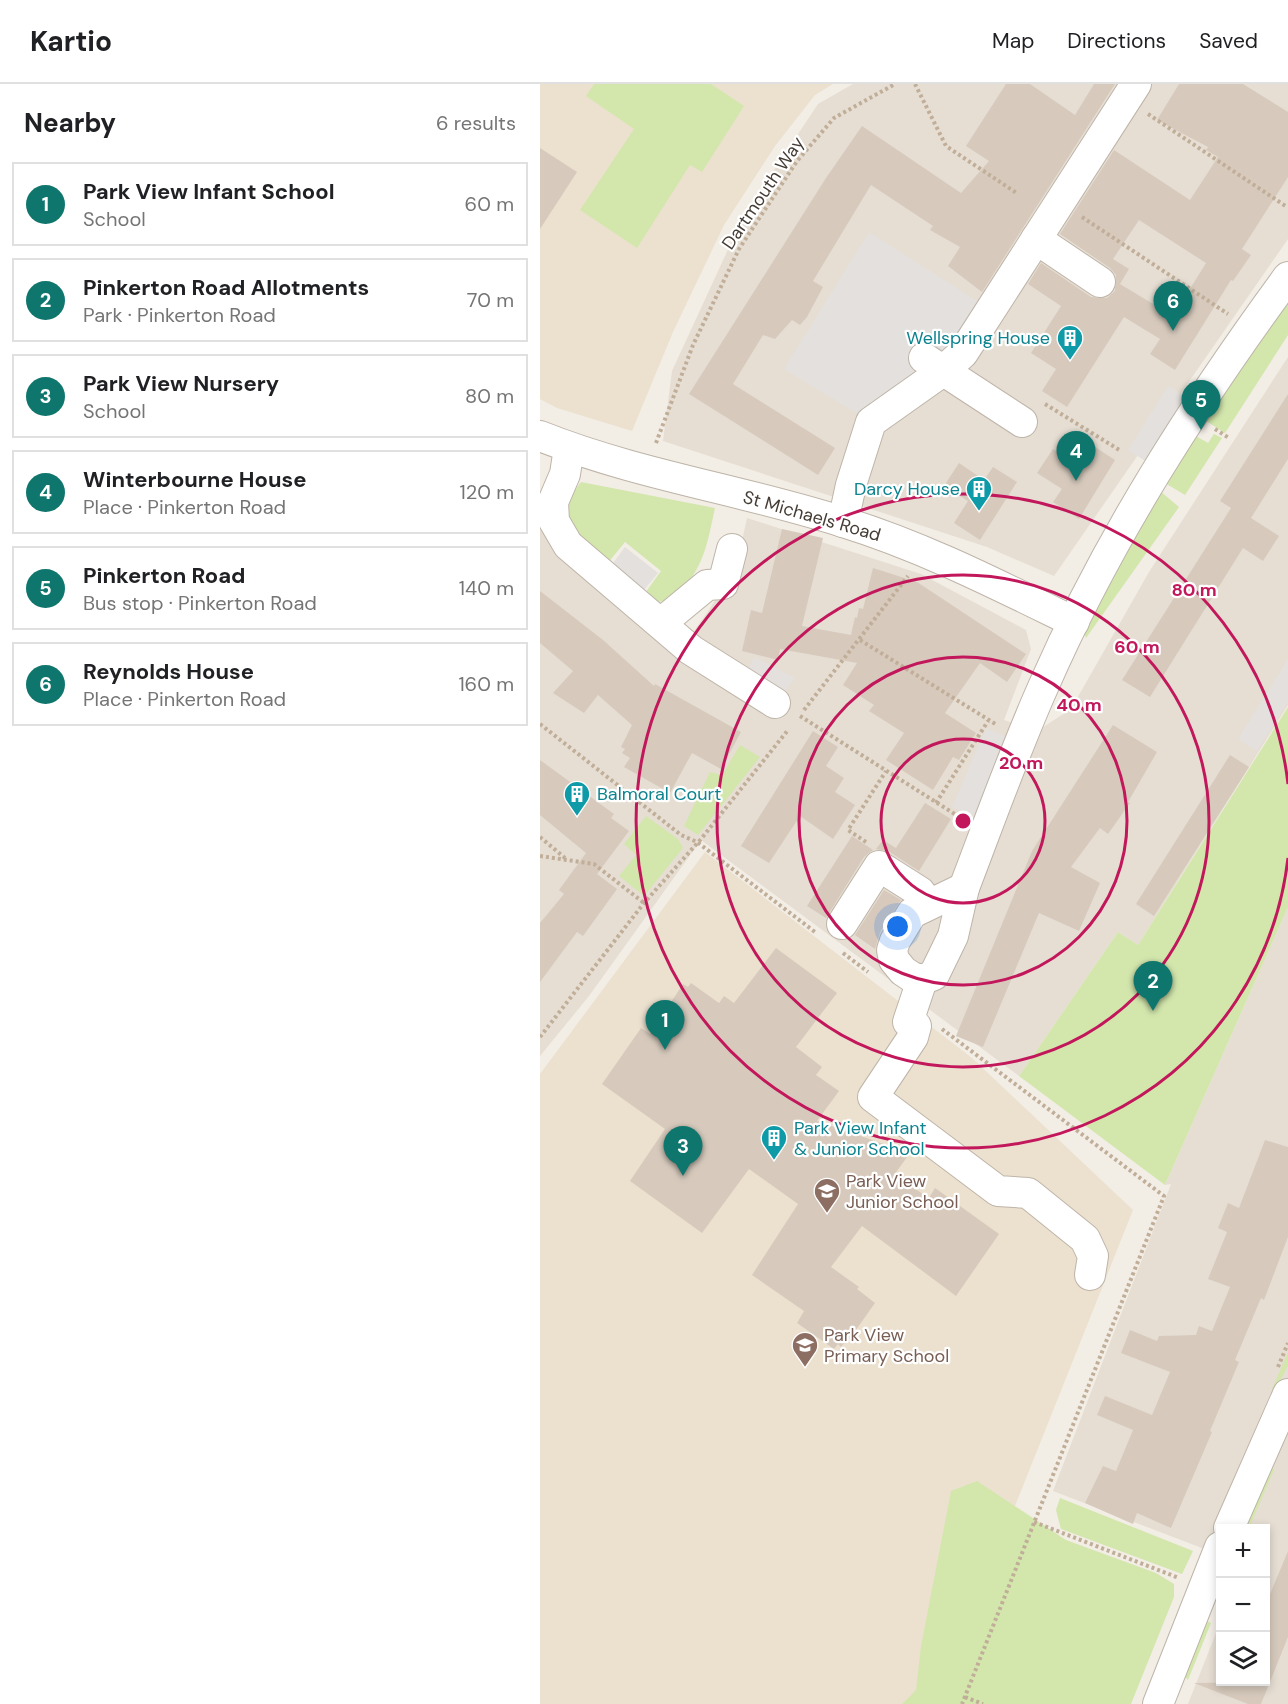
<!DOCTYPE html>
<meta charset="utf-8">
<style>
:root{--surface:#fff;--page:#f6f6f6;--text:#202124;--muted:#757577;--line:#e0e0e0;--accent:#0f766e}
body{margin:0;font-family:"DM Sans",sans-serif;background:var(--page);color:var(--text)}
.controls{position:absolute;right:18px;bottom:18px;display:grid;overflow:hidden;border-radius:0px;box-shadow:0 3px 9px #0003}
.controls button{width:54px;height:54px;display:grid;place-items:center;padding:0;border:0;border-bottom:2px solid var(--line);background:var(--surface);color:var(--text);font:30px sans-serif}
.you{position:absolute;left:358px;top:843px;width:21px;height:21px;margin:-15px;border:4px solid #fff;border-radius:50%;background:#1a73e8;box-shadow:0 0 0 9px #1a73e833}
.badge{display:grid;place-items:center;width:39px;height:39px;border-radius:50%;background:var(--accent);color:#fff;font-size:20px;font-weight:700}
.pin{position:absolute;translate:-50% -50px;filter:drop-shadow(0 2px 3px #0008)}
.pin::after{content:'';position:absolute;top:32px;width:21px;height:18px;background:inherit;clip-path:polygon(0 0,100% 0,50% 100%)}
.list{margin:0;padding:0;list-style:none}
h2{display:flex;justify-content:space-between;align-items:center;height:78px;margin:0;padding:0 24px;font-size:26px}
h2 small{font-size:20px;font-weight:400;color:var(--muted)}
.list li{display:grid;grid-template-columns:39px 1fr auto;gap:18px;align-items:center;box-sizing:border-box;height:84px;margin:0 12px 12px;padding:0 12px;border:2px solid var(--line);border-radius:0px}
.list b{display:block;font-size:22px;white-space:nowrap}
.list p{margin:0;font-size:20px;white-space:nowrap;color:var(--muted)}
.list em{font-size:20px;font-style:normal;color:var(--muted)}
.icon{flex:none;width:33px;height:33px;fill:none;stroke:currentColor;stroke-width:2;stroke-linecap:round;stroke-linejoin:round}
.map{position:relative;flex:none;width:748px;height:1620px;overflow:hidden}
header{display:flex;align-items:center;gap:36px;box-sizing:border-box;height:84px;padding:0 30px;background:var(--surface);border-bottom:2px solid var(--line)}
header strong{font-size:28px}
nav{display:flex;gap:33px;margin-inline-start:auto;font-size:21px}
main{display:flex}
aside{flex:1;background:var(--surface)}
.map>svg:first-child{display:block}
</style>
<header>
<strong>Kartio</strong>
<nav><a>Map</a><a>Directions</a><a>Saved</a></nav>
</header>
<main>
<aside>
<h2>Nearby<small>6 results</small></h2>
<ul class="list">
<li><span class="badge">1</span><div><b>Park View Infant School</b><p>School</p></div><em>60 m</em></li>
<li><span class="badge">2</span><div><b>Pinkerton Road Allotments</b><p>Park · Pinkerton Road</p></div><em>70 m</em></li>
<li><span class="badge">3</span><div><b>Park View Nursery</b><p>School</p></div><em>80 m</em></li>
<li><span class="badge">4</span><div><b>Winterbourne House</b><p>Place · Pinkerton Road</p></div><em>120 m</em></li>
<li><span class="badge">5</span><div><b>Pinkerton Road</b><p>Bus stop · Pinkerton Road</p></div><em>140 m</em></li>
<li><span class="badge">6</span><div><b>Reynolds House</b><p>Place · Pinkerton Road</p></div><em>160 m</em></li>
</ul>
</aside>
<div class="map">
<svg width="748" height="1620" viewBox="0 0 748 1620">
<rect width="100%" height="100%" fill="#f2ede5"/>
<!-- residential -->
<g fill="#e6ded3">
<polygon points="313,0 748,0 748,155 514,492 447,463 123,357 132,287 203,133 278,20"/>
<polygon points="748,273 748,621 598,861 578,848 479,992 161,756 49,912 0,972 0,444 137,571 169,526 197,480 207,434 381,490 486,546 491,565 464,636 497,647 531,625 609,488"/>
<polygon points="748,823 748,1620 648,1620 680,1539 680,1598 726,1598 726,1444 680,1444 680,1471 513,1407 631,1100 625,1101"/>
</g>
<!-- education -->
<g fill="#ece1cf">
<polygon points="0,0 293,0 275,11 235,62 184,141 133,248 92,347 17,324 0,315"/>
<polygon points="165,768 432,974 593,1126 467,1442 391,1620 0,1620 0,990"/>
</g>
<!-- green -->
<g fill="#d3e7ad">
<polygon points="54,0 171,0 204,22 162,88 150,81 97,164 40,126 94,45 46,12"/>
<polygon points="748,213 748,251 685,349 663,335"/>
<polygon points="674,350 682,354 645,411 625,399 654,351 668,359"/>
<path d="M41 398 175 424C166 466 164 481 136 515L111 519 103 512 121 487 85 458 67 480 25 441 28 415Z"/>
<polygon points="620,407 639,423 546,554 544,549"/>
<polygon points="748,623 748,823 625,1101 479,992 578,848 598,861"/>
<polygon points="200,661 220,673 158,751 144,742 170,688 182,691"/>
<polygon points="106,732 138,755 143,764 104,812 79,792 96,771 84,760"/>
<polygon points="748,1268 748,1282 735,1306 732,1305"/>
<polygon points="732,1384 734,1386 710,1442 708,1438"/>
<polygon points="437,1397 526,1456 616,1489 634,1500 634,1513 591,1620 362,1620 376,1606 381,1562 411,1407"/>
<polygon points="520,1414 653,1467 642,1490 521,1445 516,1426"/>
<polygon points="667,1537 671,1539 648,1596 645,1593 663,1539"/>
</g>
<!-- parking -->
<g fill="#e3e0dd">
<polygon points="329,148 440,219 407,270 392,262 353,321 328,336 244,285"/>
<polygon points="628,302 647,313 607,378 588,366"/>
<polygon points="85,463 118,489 103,507 71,482"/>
<polygon points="215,573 255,594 243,610 206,587"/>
<polygon points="748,575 748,618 717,667 698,655"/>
<polygon points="446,644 467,653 433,732 412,723"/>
</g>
<!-- building -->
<g fill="#d7cabd" fill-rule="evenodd">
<polygon points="466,0 490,0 535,31 554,0 575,0 442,208 408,182 420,163 390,146 393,142 331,101 273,197 283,203 267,233 260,241 252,236 235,255 223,251 193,300 295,364 278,391 149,310 286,94 322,42 421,109 449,77 426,62"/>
<path d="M639 0H703L748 28V93L702 165 711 171 693 197 691 196 635 286 610 270 620 255 584 233 527 323 502 307 516 285 491 269 521 222 488 200 501 179 551 213 567 214 575 207 576 191 570 184 520 150 574 66 650 116 678 73 666 66 668 63 617 36ZM599 136 666 179 633 232 580 200 589 185 573 175Z"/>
<polygon points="0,64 37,88 0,145"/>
<polygon points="748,310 748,375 711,434 739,452 723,477 703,464 610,613 582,596 691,424 680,417"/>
<polygon points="552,361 575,376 539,435 513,418 522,405 497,389 513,365 539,381"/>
<polygon points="419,379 444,396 453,383 477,398 440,456 414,439 428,417 404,402"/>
<polygon points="242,445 283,454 262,542 311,551 315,533 317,534 319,524 323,525 333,484 377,498 486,570 467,598 440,579 405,629 436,649 419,676 413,673 393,706 346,676 364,649 329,627 334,621 303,601 317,579 240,565 238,576 202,567 211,526 222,529"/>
<polygon points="0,507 63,556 114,602 115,600 201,648 181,685 152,669 130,709 84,683 90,674 82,669 85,665 81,663 92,641 58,611 44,629 13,609 33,587 0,559"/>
<polygon points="573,641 617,668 588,718 590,719 568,750 560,744 531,783 560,799 539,847 499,829 443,963 416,952 492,767"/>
<polygon points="273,647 298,663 286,682 304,694 295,708 315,721 293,755 260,732 229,779 201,762"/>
<polygon points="690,671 709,683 614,832 596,820"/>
<polygon points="0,676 74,730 71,734 89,747 57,790 77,805 43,852 37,848 0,898 0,839 24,810 19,806 46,769 0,731"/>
<polygon points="385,719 411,735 379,787 348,767 336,765 343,756 356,764"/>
<polygon points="312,752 333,766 324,773 286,834 267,822"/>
<polygon points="344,806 361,816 340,848 335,865 315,851"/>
<polygon points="236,864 297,909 256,963 282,983 276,991 299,1007 277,1037 370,1069 354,1091 389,1114 395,1104 459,1150 416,1212 322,1142 291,1183 319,1203 317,1205 335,1219 306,1260 304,1259 301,1263 298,1260 294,1265 257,1239 264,1227 212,1191 258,1120 209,1085 162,1149 90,1097 125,1045 62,1000 101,944 110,950 143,900 148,903 151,899 179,919 184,912 194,919"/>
<polygon points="725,1056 748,1063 748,1153 724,1216 721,1214 695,1276 699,1278 670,1347 672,1348 631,1444 597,1429 593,1440 545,1419 563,1382 576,1387 593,1346 557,1331 565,1312 612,1331 630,1288 581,1269 590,1246 617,1257 619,1252 656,1251 659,1242 672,1247 690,1203 668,1195 687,1148 678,1144 688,1119 699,1124"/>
<polygon points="748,1467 748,1553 721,1620 708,1620 654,1599 726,1598 726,1520"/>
</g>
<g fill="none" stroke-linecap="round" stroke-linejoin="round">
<!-- minor casing -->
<g stroke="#beb4a8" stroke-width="32">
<g id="minor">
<polyline points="496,155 560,198"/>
<polyline points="384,274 482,338"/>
<path d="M0 352C98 391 203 406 303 438 384 463 458 501 534 538"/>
<polyline points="29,364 25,390 13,418 14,437 28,461 151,566 235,619"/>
<polyline points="303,438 311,401 331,338 403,287 423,269 596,0"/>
<polyline points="121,539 167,501 183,500 192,465"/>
<path d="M424 804C450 736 474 668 504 601 568 455 654 321 748 193"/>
<polygon points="424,804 413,852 394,891 382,896 372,893 363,887 354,876 352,866 355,857 372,829"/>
<polyline points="302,840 339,782 380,808 388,819"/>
<polyline points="382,896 368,938 376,942 373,953 333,1013 458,1107 488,1109 545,1155 553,1172 550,1191"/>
<polyline points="689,1444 748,1310"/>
<polyline points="618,1620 680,1463"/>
</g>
</g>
<!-- path -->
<g stroke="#c0ae99" stroke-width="4" stroke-dasharray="3 3" stroke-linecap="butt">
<polyline points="375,0 406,62 478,110"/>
<polyline points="608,30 747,123"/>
<polyline points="542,133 688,230"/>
<polyline points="505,320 581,367"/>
<polyline points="675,345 689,354"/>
<polyline points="116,359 153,261 199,165 257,77 294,34 355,0"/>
<polyline points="320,556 457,641"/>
<polyline points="264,626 368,492"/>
<polyline points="260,632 421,734"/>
<polyline points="0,640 141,751 157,758 275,848"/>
<polyline points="396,719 448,637"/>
<polyline points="0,753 25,774"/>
<polyline points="326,758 308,746 346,687"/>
<polyline points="0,772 54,780 104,819"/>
<polyline points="303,869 328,888"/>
<polyline points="402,945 624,1112 422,1620"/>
<polyline points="0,953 104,819 161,755 248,646"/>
<polyline points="738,1283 748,1259"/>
<polyline points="494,1438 639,1494"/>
<polyline points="425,1613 443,1620"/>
</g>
<!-- minor -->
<use href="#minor" stroke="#fff" stroke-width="30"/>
</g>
<!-- distance rings -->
<g fill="none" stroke="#c2185b" stroke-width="3">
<circle cx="423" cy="737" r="82"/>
<circle cx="423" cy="737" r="164"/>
<circle cx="423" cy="737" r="246"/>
<path d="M748 774A327 327 0 1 1 748 700"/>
</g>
<!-- icons -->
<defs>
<g id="building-pin" transform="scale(1.35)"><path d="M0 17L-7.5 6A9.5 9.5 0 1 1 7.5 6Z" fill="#0f9aa8" stroke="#fff"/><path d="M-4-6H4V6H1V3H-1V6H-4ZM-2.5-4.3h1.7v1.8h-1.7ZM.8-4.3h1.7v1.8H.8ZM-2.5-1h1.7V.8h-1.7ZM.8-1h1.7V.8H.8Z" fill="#fff"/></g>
<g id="school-pin" transform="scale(1.35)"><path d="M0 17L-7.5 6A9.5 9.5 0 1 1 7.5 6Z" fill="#8d6e63" stroke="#fff"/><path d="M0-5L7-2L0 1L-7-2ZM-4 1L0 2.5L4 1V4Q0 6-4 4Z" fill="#fff"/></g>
</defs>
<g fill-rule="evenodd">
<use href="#building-pin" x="530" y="254"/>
<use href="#building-pin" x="439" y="405"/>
<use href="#building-pin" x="37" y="710"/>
<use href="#building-pin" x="234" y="1054"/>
<use href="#school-pin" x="287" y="1107"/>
<use href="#school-pin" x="265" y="1261"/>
</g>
<g text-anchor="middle" stroke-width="4.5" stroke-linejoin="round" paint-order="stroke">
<!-- street labels -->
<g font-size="18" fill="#453d35" stroke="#fff">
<text transform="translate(223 109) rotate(-56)" y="6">Dartmouth Way</text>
<text transform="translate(272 432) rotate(16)" y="6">St Michaels Road</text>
</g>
<!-- culture labels -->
<g font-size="18" fill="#0d838f" stroke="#fff" text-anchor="end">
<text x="510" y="260">Wellspring House</text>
<text x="420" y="411">Darcy House</text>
<text x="57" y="716" text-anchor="start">Balmoral Court</text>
<text x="254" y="1050" text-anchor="start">Park View Infant<tspan x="254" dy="21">&amp; Junior School</tspan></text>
</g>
<!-- education labels -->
<g font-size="18" fill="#785e54" stroke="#fff" text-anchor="start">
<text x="306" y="1103">Park View<tspan x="306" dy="21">Junior School</tspan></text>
<text x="284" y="1257">Park View<tspan x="284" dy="21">Primary School</tspan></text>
</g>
</g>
<circle cx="423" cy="737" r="9" fill="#c2185b" stroke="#fff" stroke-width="3"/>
<g font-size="18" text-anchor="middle" font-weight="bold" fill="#c2185b" stroke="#fff" stroke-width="4.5" stroke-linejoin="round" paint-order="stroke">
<text x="654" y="512">80 m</text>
<text x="597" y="569">60 m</text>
<text x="539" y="627">40 m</text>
<text x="481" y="685">20 m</text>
</g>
</svg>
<div class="controls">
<button>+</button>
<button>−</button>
<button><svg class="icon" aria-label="layers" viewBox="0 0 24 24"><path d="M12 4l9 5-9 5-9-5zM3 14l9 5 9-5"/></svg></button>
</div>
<div class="you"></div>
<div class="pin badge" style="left:125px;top:966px">1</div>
<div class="pin badge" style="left:613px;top:927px">2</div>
<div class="pin badge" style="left:143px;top:1092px">3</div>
<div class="pin badge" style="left:536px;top:397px">4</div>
<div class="pin badge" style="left:661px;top:346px">5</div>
<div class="pin badge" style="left:633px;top:247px">6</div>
</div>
</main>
